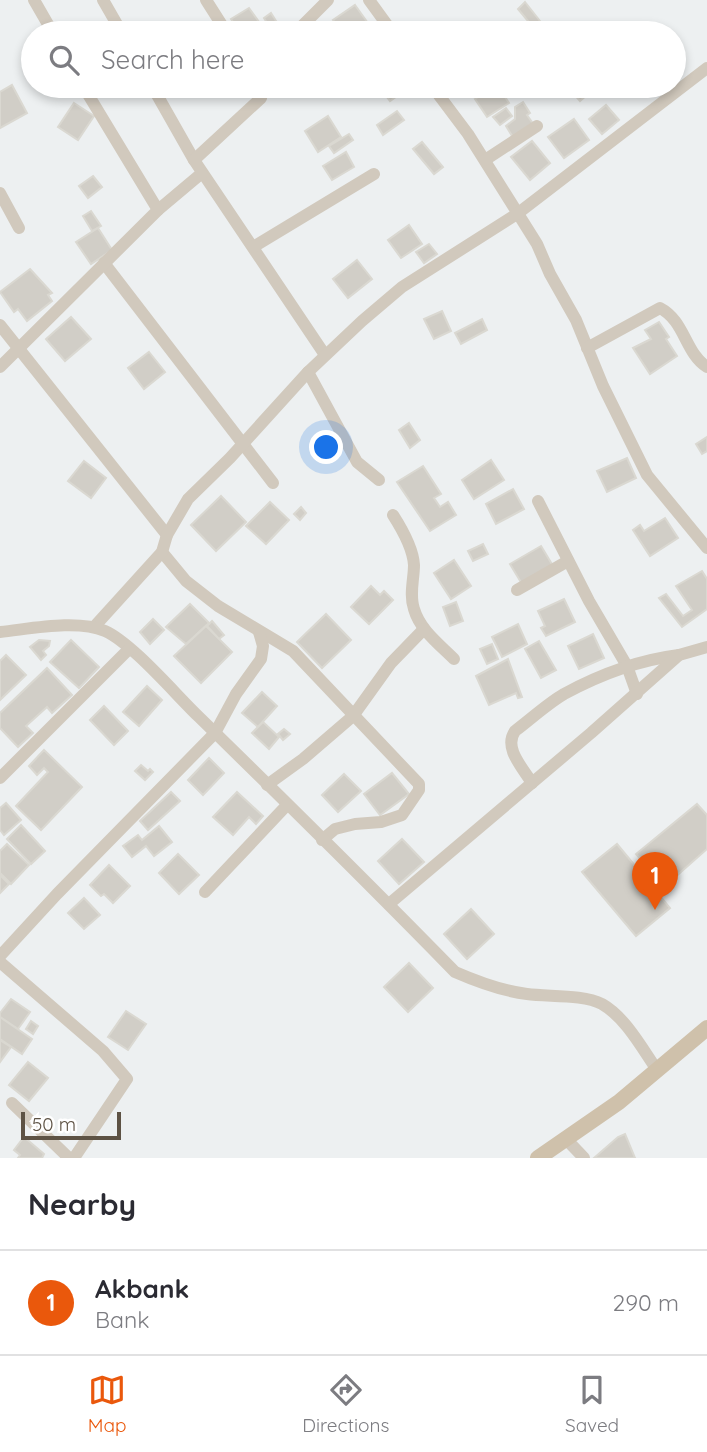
<!DOCTYPE html>
<style>
:root{--surface:#fff;--page:#f7f7f7;--text:#2b2b33;--muted:#7c7c81;--line:#e1e1e2;--accent:#ea580c}
body{margin:0;font-family:Quicksand,sans-serif;background:var(--page);color:var(--text)}
.scale{position:absolute;left:21px;bottom:18px;width:100px;box-sizing:border-box;padding-left:7px;border:4px solid #5d5244;border-top:0;font-size:19px;line-height:24px;white-space:nowrap;color:#5d5244;-webkit-text-stroke:5px #fff;paint-order:stroke}
.you{position:absolute;left:327px;top:448px;width:24px;height:24px;margin:-18px;border:5px solid #fff;border-radius:50%;background:#1a73e8;box-shadow:0 0 0 10px #1a73e833}
.badge{display:grid;place-items:center;width:46px;height:46px;border-radius:50%;background:var(--accent);color:#fff;font-size:23px;font-weight:700}
.pin{position:absolute;translate:-50% -58px;filter:drop-shadow(0 2px 4px #0008)}
.pin::after{content:'';position:absolute;top:37px;width:24px;height:21px;background:inherit;clip-path:polygon(0 0,100% 0,50% 100%)}
.list{margin:0;padding:0;list-style:none}
h2{display:flex;justify-content:space-between;align-items:center;height:91px;margin:0;padding:0 28px;font-size:30px}
h2 small{font-size:23px;font-weight:400;color:var(--muted)}
.list li{display:grid;grid-template-columns:46px 1fr auto;gap:21px;align-items:center;box-sizing:border-box;height:105px;padding:0 28px;border-top:2px solid var(--line)}
.list b{display:block;font-size:26px;white-space:nowrap}
.list p{margin:0;font-size:23px;white-space:nowrap;color:var(--muted)}
.list em{font-size:23px;font-style:normal;color:var(--muted)}
.icon{flex:none;width:38px;height:38px;fill:none;stroke:currentColor;stroke-width:2;stroke-linecap:round;stroke-linejoin:round}
.map{position:relative;flex:none;width:707px;height:1158px;overflow:hidden}
.search{position:absolute;background:var(--surface);box-shadow:0 4px 10px #0003;left:21px;right:21px;top:21px;height:77px;display:flex;align-items:center;gap:18px;box-sizing:border-box;padding:0 24px;border-radius:38px;color:var(--muted);font-size:26px}
.sheet{height:196px;background:var(--surface)}
nav{display:flex;justify-content:space-around;align-items:center;box-sizing:border-box;height:98px;border-top:2px solid var(--line);background:var(--surface);font-size:19px;color:var(--muted)}
nav a{display:grid;justify-items:center;gap:4px}
nav .on{color:var(--accent)}
.map>svg:first-child{display:block}
</style>
<div class="map">
<svg width="707" height="1158" viewBox="0 0 707 1158">
<rect width="100%" height="100%" fill="#edf0f1"/>
<!-- building -->
<g fill="#d1cec7" stroke="#dad8d1" stroke-width="2">
<polygon points="525,2 540,21 533,27 518,9"/>
<polygon points="355,5 370,26 360,33 343,33 333,20"/>
<polygon points="249,8 267,33 241,33 231,19"/>
<polygon points="271,13 278,24 270,28 264,18"/>
<polygon points="12,85 27,113 0,128 0,92"/>
<polygon points="379,86 411,86 390,101"/>
<polygon points="498,86 509,103 487,117 475,99"/>
<polygon points="567,86 597,86 580,101"/>
<polygon points="523,102 530,113 527,115 534,125 514,139 506,126 515,119 515,107"/>
<polygon points="74,103 94,116 78,140 58,127"/>
<polygon points="606,105 619,120 602,134 589,119"/>
<polygon points="506,108 512,116 500,125 493,117"/>
<polygon points="397,111 404,120 383,135 377,125"/>
<polygon points="328,116 341,137 318,152 305,131"/>
<polygon points="574,119 589,140 564,158 548,137"/>
<polygon points="349,134 353,140 334,153 329,146"/>
<polygon points="532,141 550,163 530,180 511,157"/>
<polygon points="422,142 443,167 434,174 413,149"/>
<polygon points="346,152 354,167 332,180 323,166"/>
<polygon points="93,176 102,187 88,198 79,186"/>
<polygon points="91,211 101,226 92,231 83,216"/>
<polygon points="409,225 422,244 401,258 388,240"/>
<polygon points="98,228 112,250 91,264 76,242"/>
<polygon points="429,244 437,254 424,263 416,252"/>
<polygon points="357,260 372,279 348,298 333,279"/>
<polygon points="30,269 52,293 48,295 52,301 27,321 18,309 14,312 0,292"/>
<polygon points="442,311 451,331 434,339 424,319"/>
<polygon points="71,317 91,339 65,361 46,339"/>
<polygon points="482,319 487,330 461,344 455,333"/>
<polygon points="659,322 669,337 666,339 677,356 650,374 633,348 651,339 645,330"/>
<polygon points="149,352 165,372 144,389 128,368"/>
<polygon points="409,423 420,440 410,448 399,430"/>
<polygon points="707,437 707,451 702,454 696,444"/>
<polygon points="627,458 636,478 607,492 597,471"/>
<polygon points="491,460 504,480 474,499 462,480"/>
<polygon points="84,461 106,478 91,498 68,481"/>
<polygon points="423,466 441,494 434,498 440,507 448,502 456,515 430,531 397,482"/>
<polygon points="513,489 524,509 496,524 486,504"/>
<polygon points="221,496 246,522 216,551 191,525"/>
<polygon points="270,502 289,520 266,544 246,526"/>
<polygon points="301,507 306,513 300,520 294,514"/>
<polygon points="665,518 678,538 650,556 633,530 640,525 644,531"/>
<polygon points="483,544 488,554 473,561 468,551"/>
<polygon points="541,546 553,566 522,584 510,564"/>
<polygon points="454,560 471,586 451,599 434,573"/>
<polygon points="702,571 707,579 707,609 682,627 659,598 666,594 683,616 692,610 676,586"/>
<polygon points="371,586 380,595 384,591 393,600 369,624 351,607"/>
<polygon points="564,599 575,622 546,636 541,628 545,626 538,611"/>
<polygon points="456,602 463,621 450,626 443,607"/>
<polygon points="190,604 209,623 186,644 166,627"/>
<polygon points="326,614 351,640 322,668 297,642"/>
<polygon points="153,619 164,630 150,644 140,632"/>
<polygon points="212,621 224,635 219,639 207,626"/>
<polygon points="518,624 527,644 502,657 492,637"/>
<polygon points="206,626 232,652 201,683 174,656"/>
<polygon points="593,634 604,658 579,669 568,646"/>
<polygon points="39,640 50,641 49,646 43,651 46,655 41,660 30,647"/>
<polygon points="71,640 99,667 79,688 50,662"/>
<polygon points="539,641 556,670 541,678 525,649"/>
<polygon points="492,644 498,659 487,664 480,649"/>
<polygon points="6,655 26,675 0,700 0,661"/>
<polygon points="508,659 522,697 518,698 516,693 489,705 476,676"/>
<polygon points="47,668 72,695 52,713 47,707 26,726 33,733 18,747 0,728 0,713"/>
<polygon points="147,686 162,700 139,726 123,712"/>
<polygon points="262,692 277,706 258,727 242,713"/>
<polygon points="104,706 128,731 114,745 90,720"/>
<polygon points="263,722 279,737 269,749 252,733"/>
<polygon points="284,729 290,734 283,740 278,734"/>
<polygon points="44,750 82,787 41,830 16,806 48,772 44,768 37,775 29,766"/>
<polygon points="209,758 224,773 203,795 188,780"/>
<polygon points="141,765 148,771 150,769 153,772 145,780 135,771"/>
<polygon points="392,773 409,794 380,815 364,794"/>
<polygon points="344,774 361,791 338,812 322,795"/>
<polygon points="171,792 180,801 148,830 140,821"/>
<polygon points="237,792 263,816 256,824 249,817 233,835 213,817"/>
<polygon points="6,803 21,820 4,835 0,830 0,808"/>
<polygon points="697,804 707,815 707,849 665,886 636,854"/>
<polygon points="21,825 45,851 31,864 7,839"/>
<polygon points="159,826 172,842 154,856 146,846 132,857 123,846 138,835 142,840"/>
<polygon points="402,839 424,862 399,884 378,861"/>
<polygon points="7,844 29,865 11,884 0,873 0,851"/>
<polygon points="617,844 670,908 636,936 582,872"/>
<polygon points="178,854 199,875 179,894 159,873"/>
<polygon points="109,865 130,886 113,903 104,894 101,896 90,885"/>
<polygon points="0,875 9,884 0,893"/>
<polygon points="84,898 100,915 84,929 68,913"/>
<polygon points="471,909 494,934 467,959 444,934"/>
<polygon points="409,963 433,988 408,1012 384,987"/>
<polygon points="11,999 30,1012 18,1029 0,1017 0,1013"/>
<polygon points="126,1011 146,1024 128,1050 108,1037"/>
<polygon points="0,1017 32,1039 22,1054 0,1039"/>
<polygon points="31,1021 38,1026 33,1034 26,1029"/>
<polygon points="0,1040 11,1047 0,1062"/>
<polygon points="28,1062 48,1078 29,1101 9,1085"/>
<polygon points="625,1134 635,1158 594,1158 618,1137"/>
<polygon points="24,1137 44,1154 42,1158 18,1158 20,1155 14,1150"/>
</g>
<g fill="none" stroke-linecap="round" stroke-linejoin="round">
<!-- minor -->
<g stroke="#d1c9bd" stroke-width="12">
<polyline points="34,0 53,33"/>
<polyline points="103,0 122,33"/>
<polyline points="206,0 227,33"/>
<polyline points="369,0 393,33"/>
<polyline points="295,33 328,0"/>
<polyline points="152,86 194,160"/>
<polyline points="257,86 261,98 194,160 325,355"/>
<polyline points="432,86 468,134 537,244 550,274 576,320 603,386 647,475 707,548"/>
<polyline points="440,96 456,86"/>
<polyline points="485,160 537,126"/>
<polyline points="0,193 19,228"/>
<polyline points="158,210 202,173"/>
<polyline points="253,247 374,174"/>
<polyline points="104,263 273,483"/>
<polyline points="0,325 167,535"/>
<path d="M587 348 660 308C685 321 685 353 707 367"/>
<polyline points="0,367 158,210 83,86"/>
<polyline points="308,372 357,462 379,480"/>
<polyline points="538,501 589,601 627,666 637,694"/>
<path d="M393 515C402 529 413 548 414 565 414 579 409 595 414 609 420 630 439 644 454 659"/>
<polyline points="162,552 186,581 218,606 293,651 419,784 419,790 402,815 381,822 355,824 335,829 322,840"/>
<polyline points="517,590 568,561"/>
<polyline points="94,627 162,552 167,535 188,499 230,458 308,372 362,321 402,287 517,214 707,68"/>
<path d="M0 632C30 629 77 619 105 631 132 643 176 695 199 717 285 801 371 886 455 972 478 982 502 991 527 994 548 997 583 994 602 1004 625 1017 642 1048 657 1070"/>
<polyline points="0,778 129,649"/>
<path d="M532 783C523 768 503 748 515 731 531 719 547 704 564 694 599 675 639 660 679 655"/>
<polyline points="267,785 303,759 353,716 391,663 424,629"/>
<polyline points="205,892 287,805"/>
<polyline points="389,904 591,733 679,655 707,647"/>
<polyline points="0,956 57,894 215,733 236,694 261,659 263,646 259,632"/>
<polyline points="0,962 103,1051 127,1079 74,1158"/>
<polyline points="12,1103 69,1158"/>
<polyline points="566,1139 584,1158"/>
</g>
<!-- major -->
<polyline stroke="#cfc1ab" stroke-width="16" points="538,1158 619,1102 707,1028"/>
</g>
</svg>
<div class="scale">50 m</div>
<div class="you"></div>
<div class="pin badge" style="left:655px;top:910px">1</div>
<div class="search"><svg class="icon" aria-label="search" viewBox="0 0 24 24"><circle cx="10" cy="10" r="6"/><path d="M15 15l6 6"/></svg>Search here</div>
</div>
<section class="sheet">
<h2>Nearby<small></small></h2>
<ul class="list">
<li><span class="badge">1</span><div><b>Akbank</b><p>Bank</p></div><em>290 m</em></li>
</ul>
</section>
<nav>
<a class="on"><svg class="icon" aria-label="map" viewBox="0 0 24 24"><path d="M3 6l6-2 6 2 6-2v14l-6 2-6-2-6 2zM9 4v14M15 6v14"/></svg>Map</a>
<a><svg class="icon" aria-label="directions" viewBox="0 0 24 24"><path d="M12 3l9 9-9 9-9-9zM9 14v-3h6M13 9l2 2-2 2"/></svg>Directions</a>
<a><svg class="icon" aria-label="saved" viewBox="0 0 24 24"><path d="M7 4h10v16l-5-4-5 4z"/></svg>Saved</a>
</nav>
